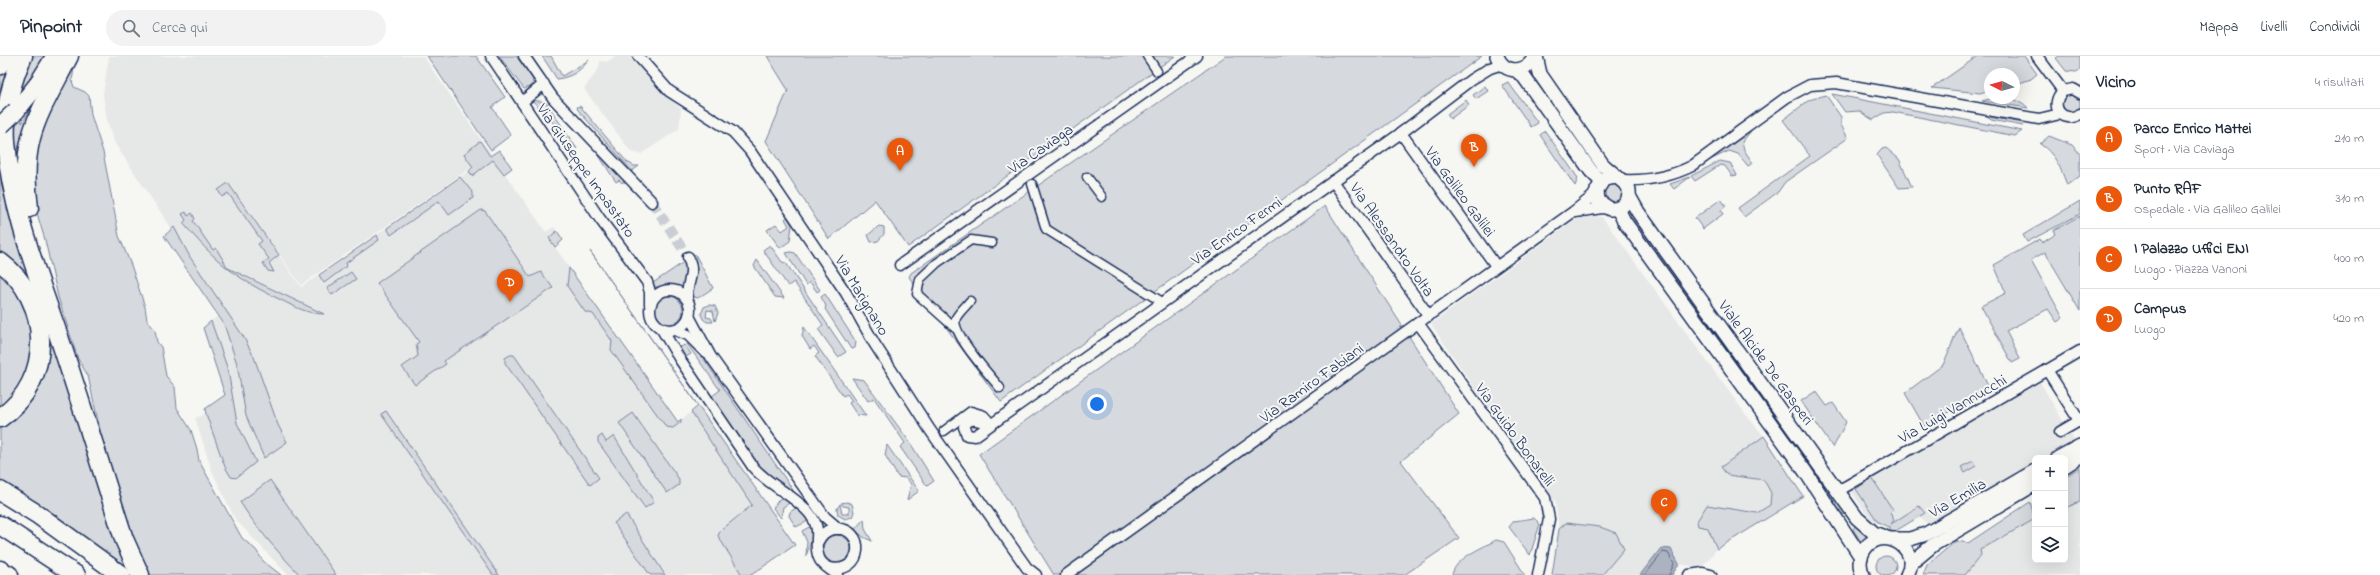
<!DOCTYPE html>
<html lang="it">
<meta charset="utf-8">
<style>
:root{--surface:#fff;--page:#f2f2f3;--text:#1f2937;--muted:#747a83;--line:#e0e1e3;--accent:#ea580c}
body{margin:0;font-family:"Indie Flower",sans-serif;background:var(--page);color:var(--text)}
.controls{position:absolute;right:12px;bottom:12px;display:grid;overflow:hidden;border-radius:6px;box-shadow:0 4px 16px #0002}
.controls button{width:36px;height:36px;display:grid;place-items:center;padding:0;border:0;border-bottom:1px solid var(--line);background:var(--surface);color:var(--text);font:20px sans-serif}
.compass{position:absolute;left:1984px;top:12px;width:36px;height:36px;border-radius:50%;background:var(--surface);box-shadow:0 4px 16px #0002;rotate:275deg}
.you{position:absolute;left:1097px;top:348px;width:14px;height:14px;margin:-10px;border:3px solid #fff;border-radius:50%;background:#1a73e8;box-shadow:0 0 0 6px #1a73e833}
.badge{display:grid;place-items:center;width:26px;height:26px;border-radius:50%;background:var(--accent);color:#fff;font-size:13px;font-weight:700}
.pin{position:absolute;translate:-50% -33px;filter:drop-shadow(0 1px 2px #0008)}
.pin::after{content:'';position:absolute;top:21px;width:14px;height:12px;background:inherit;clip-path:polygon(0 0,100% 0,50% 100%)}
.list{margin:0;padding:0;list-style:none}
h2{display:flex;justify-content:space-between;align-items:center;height:52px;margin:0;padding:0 16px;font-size:17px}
h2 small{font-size:13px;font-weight:400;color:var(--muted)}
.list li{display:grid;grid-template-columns:26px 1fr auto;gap:12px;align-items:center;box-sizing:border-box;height:60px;padding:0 16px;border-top:1px solid var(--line)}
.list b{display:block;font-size:15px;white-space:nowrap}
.list p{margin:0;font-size:13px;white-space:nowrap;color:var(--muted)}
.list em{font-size:13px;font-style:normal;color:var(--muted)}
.icon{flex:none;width:22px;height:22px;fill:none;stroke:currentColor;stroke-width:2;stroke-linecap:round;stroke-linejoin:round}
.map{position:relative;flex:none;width:2080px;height:519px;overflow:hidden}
header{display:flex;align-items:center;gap:24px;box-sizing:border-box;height:56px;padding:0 20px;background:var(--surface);border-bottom:1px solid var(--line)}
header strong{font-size:19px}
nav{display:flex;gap:22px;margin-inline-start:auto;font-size:14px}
.search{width:280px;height:36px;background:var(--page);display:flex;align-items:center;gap:10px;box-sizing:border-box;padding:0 14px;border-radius:22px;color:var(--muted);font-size:15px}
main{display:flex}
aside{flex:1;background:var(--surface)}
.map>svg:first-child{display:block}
</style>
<header>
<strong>Pinpoint</strong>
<div class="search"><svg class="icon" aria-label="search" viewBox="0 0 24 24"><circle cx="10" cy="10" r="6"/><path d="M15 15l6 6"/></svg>Cerca qui</div>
<nav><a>Mappa</a><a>Livelli</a><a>Condividi</a></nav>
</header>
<main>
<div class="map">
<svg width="2080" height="519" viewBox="0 0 2080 519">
<rect width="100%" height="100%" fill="#f6f6f2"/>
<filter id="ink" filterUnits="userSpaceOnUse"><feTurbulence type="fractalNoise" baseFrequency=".025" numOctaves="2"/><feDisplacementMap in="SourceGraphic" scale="8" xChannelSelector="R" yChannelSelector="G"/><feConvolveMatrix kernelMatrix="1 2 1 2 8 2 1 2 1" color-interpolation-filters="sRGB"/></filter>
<g filter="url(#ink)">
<!-- built -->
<g fill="#e6e7e7">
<polygon points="109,0 423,0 491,98 301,229 228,126 301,231 499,94 512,112 505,118 546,176 554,171 563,184 555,191 678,366 699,350 795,489 751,519 288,519 235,463 212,415 195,362 206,358 205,353 225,339 203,272 219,259 164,180 172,173 115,88 107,64 103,38"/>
<polygon points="615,0 628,0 681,53 679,73 641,98 631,96 584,33 599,12 600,5 607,6"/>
<polygon points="1582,159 1602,161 1746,359 1764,380 1803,440 1717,493 1701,512 1679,508 1672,519 1552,519 1559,473 1555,443 1552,445 1431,268"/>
<polygon points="2040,326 2074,384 2072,388 2049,402 2035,402 2035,410 1957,457 1929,469 1920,462 1900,471 1886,466 1873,468 1850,433 1929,384"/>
<polygon points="2080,411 2080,519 1941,519 1945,493 1956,485 1968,487 2035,444 2035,504 2065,504 2065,422"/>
</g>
<!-- green -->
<g fill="#d6d9dd" stroke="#78849e">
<polygon points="11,0 0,54 0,17"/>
<polygon points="31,0 50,0 20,44 22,67 39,39 20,136 12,74 15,45"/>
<polygon points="427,0 476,0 505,41 492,51 511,79 491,94"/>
<polygon points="499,0 516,0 533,23 532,30 524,33"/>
<path d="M542 0H551L562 20 589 4C580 15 572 21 557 23Z"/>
<polygon points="767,0 1175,0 908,191 875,144 829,183 766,85 788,34"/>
<polygon points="1226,0 1482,0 1001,346 909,221 911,217"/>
<polygon points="1978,0 2024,0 2037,18 2031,23 2014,29 2014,18 1990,18 1990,34 1980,37 1932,32"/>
<polygon points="2059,0 2080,0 2080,14 2076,16 2066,15 2056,2"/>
<polygon points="75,6 72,25 74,31 85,36 89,40 91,59 103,96 119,180 131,209 145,251 147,264 155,274 157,286 161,291 166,320 175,331 177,352 191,374 197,393 199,405 242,482 256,494 263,505 281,519 149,519 137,500 102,383 88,320 78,303 58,241 45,184 36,154 37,84 45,63"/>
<polygon points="1508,26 1538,67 1531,71 1502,29"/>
<polygon points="1485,30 1488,35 1476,43 1473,39"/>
<polygon points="1832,38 2022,75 2015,80 1893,56 1884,57 1873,64 1859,55 1845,56"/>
<circle cx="2070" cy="48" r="10"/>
<polygon points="1826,39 1841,61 1841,69 1848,82 1785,126 1778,136 1744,161 1738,152 1810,100 1783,64 1809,44"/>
<path d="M1993 42C2004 42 2021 42 2028 52L1982 45Z"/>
<polygon points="532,44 546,46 577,93"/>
<polygon points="1466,44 1469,49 1450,63 1447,58"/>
<polygon points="580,50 627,106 634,110 639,110 632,115 578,54 577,51"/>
<polygon points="1988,61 2023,67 2023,70 1991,64"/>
<polygon points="1545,75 1578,122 1575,130 1540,79"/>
<polygon points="1751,75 1742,86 1744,94 1753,107 1748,110 1738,98 1729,95 1710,104"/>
<polygon points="0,80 131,519 128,519 0,430 0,370 47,295 0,200"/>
<path d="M2049 80 2072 89 2080 98V120L2067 129C2061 113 2055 97 2040 88Z"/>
<polygon points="480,85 490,100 499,94 512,112 504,118 493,104 472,120 469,115 473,111 464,98"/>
<polygon points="594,92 624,125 622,127 619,124 616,126"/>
<polygon points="1886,92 1899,103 1912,131 1899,132 1877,99 1882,93"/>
<polygon points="1720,105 1730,107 1737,119 1732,120 1725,110 1720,109 1695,125 1691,120"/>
<polygon points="460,121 473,137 473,142 449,159 439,145 391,179 387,172"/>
<polygon points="1690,121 1674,133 1670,128"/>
<polygon points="228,127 279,199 269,207 274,216 268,215 263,207 269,203 258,188 262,185 228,137 222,141 218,134"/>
<circle cx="1613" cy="137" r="10"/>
<polygon points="1721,143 1726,150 1721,154 1723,158 1703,173 1695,162"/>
<polygon points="2080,145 2080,158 2027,186 2023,179"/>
<polygon points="1325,150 1459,358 1401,405 1459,482 1404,519 1054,519 979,398"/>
<polygon points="481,154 485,155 530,221 541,216 553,232 444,305 446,308 415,329 402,311 418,300 416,288 419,286 377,227"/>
<path d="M186 156 188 160 192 157 195 163 193 165 213 194 216 192 228 212 324 258C308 258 295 251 281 244 236 223 214 204 183 167L186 164 182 158Z"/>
<polygon points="2080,160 2080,255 2045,196 2031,204 2063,262 2057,266 2048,253 2006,275 2020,303 2012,307 1981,250 2006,237 1994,209 2040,183 2042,187 2056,178 2054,174"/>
<polygon points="787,161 792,169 790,185 780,192 767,174 776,168 782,175 789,170 785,163"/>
<polygon points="1636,165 1724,282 1828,428 1823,432 1632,168"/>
<polygon points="879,170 884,171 884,178 878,185 871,186 868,179"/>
<polygon points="174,171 190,201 243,280 254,301 278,369 287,386 264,402 246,360 237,308 224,268 164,180"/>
<polygon points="557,175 563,184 555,191 549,182"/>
<polygon points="377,179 379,184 346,207 347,210 324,227 319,219"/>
<polygon points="770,189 782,206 786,207 846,296 838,301 818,273 823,269 794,226 788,230 763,194"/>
<polygon points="590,195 795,489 751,519 742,519 718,480 720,475 752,449 691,356 698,350"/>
<polygon points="791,196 795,197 820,234 817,236 810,226 806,229 786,197"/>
<path d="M695 198 713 232 698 242 694 241C691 227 702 214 693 200Z"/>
<polygon points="757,204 784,242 775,241 754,210"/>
<polygon points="684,206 688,212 683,232 672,229 655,231 653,227"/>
<polygon points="569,212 678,366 681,363 681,366 673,372 666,371 611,294 612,285 593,258 585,256 567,230"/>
<polygon points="0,215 18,233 35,275 26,324 0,358"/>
<polygon points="351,216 356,223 332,239 327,232"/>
<polygon points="825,238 856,286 855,292 851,293 825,253 826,250 821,241"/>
<circle cx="669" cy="254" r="14"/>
<polygon points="709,249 715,250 718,257 715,265 713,255 707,254 706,261 711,262 713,266 707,266 703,263 701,258 704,251"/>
<polygon points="211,265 228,314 237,367 256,406 236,422 231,421 225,411 206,358 205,353 225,339 203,272"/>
<polygon points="804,271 866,360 857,359 849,347 852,345 847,338 843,340 815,300 819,297 814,290 810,293 802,280"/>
<polygon points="1959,271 1990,334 1924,370 1905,337 1943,309"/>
<polygon points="689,287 704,303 797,440 762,414 711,341 720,334 687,288"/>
<polygon points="685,289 691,298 684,302 678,292"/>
<polygon points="510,299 514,299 599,422 590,429 505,307 505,302"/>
<polygon points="852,322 864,324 909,385 934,425 927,430 900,391 905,387 874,342 868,345"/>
<polygon points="1816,335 1827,350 1833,347 1846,366 1833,392 1801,345"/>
<polygon points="386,355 499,519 493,519 381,358"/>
<polygon points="633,357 679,423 679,429 667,437 619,367"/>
<polygon points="602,379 606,386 614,380 654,446 645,452 598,386 598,382"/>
<polygon points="1764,380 1803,440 1717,493 1708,472 1698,470 1697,465 1707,449 1757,457 1770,449 1771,437 1764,424 1727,419 1721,411"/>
<polygon points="887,389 919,435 907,444 911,428 906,422 898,421 885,399"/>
<polygon points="1973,405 1977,410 1965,417 1961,411"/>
<polygon points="2080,411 2080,446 2065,452 2065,421"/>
<polygon points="1872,422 1893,454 1890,457 1894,464 1891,468 1919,450 1925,457 1894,476 1890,474 1890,470 1888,471 1878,466 1856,433"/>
<path d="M270 424 336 519H300C278 496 257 473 240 446Z"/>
<polygon points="1831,434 1846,456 1844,459 1840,456 1828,437"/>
<polygon points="780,442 791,446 783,451 781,462 773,452"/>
<polygon points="847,446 852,448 854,456 852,461 845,463 838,459 837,453 840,448 842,458 849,458 849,451 843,450 841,447"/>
<polygon points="2030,446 2035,463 1980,494 1981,499 1965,519 1923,519 1927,509 1956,485 1968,487"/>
<polygon points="796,452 803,456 808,465 796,471 789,460 790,456"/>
<polygon points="626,458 665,519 650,519 614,467"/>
<polygon points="1534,462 1540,468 1530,499 1509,471 1514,465"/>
<polygon points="864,463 865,473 872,485 863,481 855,473"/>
<polygon points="1566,467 1600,471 1616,477 1624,493 1602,519 1552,519 1559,473"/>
<polygon points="1856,469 1868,479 1861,486 1853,473"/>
<polygon points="811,470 812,483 806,500 807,486 802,475"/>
<circle cx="837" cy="493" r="14"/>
<path d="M1496 484 1504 486 1525 519H1452C1455 502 1482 492 1496 484Z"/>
<circle cx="1886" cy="510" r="10"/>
</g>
<!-- water -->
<polygon fill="#abb2c0" stroke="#717e99" points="1661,492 1671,493 1679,508 1672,519 1640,519"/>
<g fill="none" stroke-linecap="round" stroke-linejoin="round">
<!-- shore -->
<polyline stroke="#556385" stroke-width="1" points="1645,519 1663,496 1668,497 1674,508 1669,519"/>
<!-- minor-tunnel -->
<polyline stroke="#caced4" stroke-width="10" stroke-dasharray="10 5" stroke-linecap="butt" points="652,146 688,201"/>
<!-- pedestrian casing -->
<g stroke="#1b2f5e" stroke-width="11">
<g id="pedestrian">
<polyline points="1147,0 1157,15"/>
<polyline points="1087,121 1102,141"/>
<polyline points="1032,128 1046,173 1162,246"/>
<path d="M970 245C966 250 959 256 956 262 950 277 990 319 1000 332"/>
<polyline points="955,272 917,238 920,223 937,207 971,184 992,187"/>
<polyline points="944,375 971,355 984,359 991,367"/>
</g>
</g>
<!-- minor casing -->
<g stroke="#1b2f5e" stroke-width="13">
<g id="minor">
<polyline points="491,0 600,163 647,226 650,236 650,248"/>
<polyline points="524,0 553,42 652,146"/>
<polyline points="638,0 669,35 733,76 750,95 846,237 874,287 930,374 1027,512 1036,519"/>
<polyline points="2037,0 2063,35"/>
<path d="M2080 37 2073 33 2063 35C2048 49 2062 69 2080 58"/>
<polyline points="522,46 544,28"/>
<polyline points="1401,77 1496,210"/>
<path d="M1623 124C1646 125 1670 121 1692 110L1787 41 1810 29 1836 27 2039 63 2060 58"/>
<polyline points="1333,125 1429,260"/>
<polyline points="1575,156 1602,152 1610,153"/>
<polyline points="900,209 1197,0"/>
<circle cx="670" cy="254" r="20"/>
<path d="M687 243C686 226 696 219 688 201"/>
<polyline points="689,260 711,301 825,461 839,473"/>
<polyline points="1418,267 1545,442 1549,463 1538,519"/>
<path d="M661 272 679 302 753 411C769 430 795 439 810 458 824 476 812 486 819 502 822 510 831 513 837 519"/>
<polyline points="675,274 688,279 705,296"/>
<polyline points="2047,314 2080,366"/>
<path d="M989 368C980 365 969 359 964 371L967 379 975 380 1401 77 1472 23 1490 12 1502 8"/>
<polyline points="2060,376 2079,365"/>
<polyline points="1838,435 2080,295"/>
<path d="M817 487C821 479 826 473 835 473 866 470 865 519 829 512"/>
<polyline points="1066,519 1573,156 1592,141 1597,134"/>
<polyline points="1689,519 1703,517 1711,519"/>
</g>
</g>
<!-- tertiary casing -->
<g stroke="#1b2f5e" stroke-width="16">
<g id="tertiary">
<path d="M1497 0C1504 19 1527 18 1535 0"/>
<path d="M1536 0 1540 18 1603 109 1628 130C1632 143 1624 154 1610 153L1598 145 1597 134 1604 123 1616 121"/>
<polyline points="1516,14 1524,21 1591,115 1601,125"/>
<polyline points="1629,140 1638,156 1857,462 1874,477 1887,482"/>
<polyline points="1618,153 1624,165 1805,415 1861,501"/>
<polyline points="2058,402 2080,390"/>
<polyline points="2065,410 2080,400"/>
<polyline points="1892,483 1910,483 1926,478 2035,415"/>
<polyline points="1910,508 1933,489 2035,428"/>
<path d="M1863 519C1860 513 1859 505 1862 498 1876 466 1923 489 1907 519"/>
</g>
</g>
<!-- trunk casing -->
<g stroke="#1b2f5e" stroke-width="20">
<g id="trunk">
<polyline points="0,10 7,0"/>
<polyline points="16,55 37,29 55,0"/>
</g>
</g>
<!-- motorway casing -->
<g stroke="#1b2f5e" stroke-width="21">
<g id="motorway">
<path d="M23 0C11 26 4 57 6 86 11 151 37 217 58 278 81 346 102 415 124 483L140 519"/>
<path d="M29 152C19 82 39 59 69 0"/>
<path d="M0 206C52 244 55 325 0 362"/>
<polyline points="0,435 37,458 121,519"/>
<polyline points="0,469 76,519"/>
<polyline points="0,514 9,519"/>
</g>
</g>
<!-- pedestrian -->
<use href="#pedestrian" stroke="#f6f6f2" stroke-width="8"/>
<!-- minor -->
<use href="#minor" stroke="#f6f6f2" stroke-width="10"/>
<!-- tertiary -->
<use href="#tertiary" stroke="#f6f6f2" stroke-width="13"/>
<!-- trunk -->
<use href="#trunk" stroke="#f6f6f2" stroke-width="17"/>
<!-- motorway -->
<use href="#motorway" stroke="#f6f6f2" stroke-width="18"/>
<!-- trunk-bridge casing -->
<g stroke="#1b2f5e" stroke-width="20" stroke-linecap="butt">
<polyline id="trunk-bridge" points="0,70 16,55"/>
</g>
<!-- trunk-bridge -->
<use href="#trunk-bridge" stroke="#f6f6f2" stroke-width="17"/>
</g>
</g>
<g text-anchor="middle" stroke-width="4" stroke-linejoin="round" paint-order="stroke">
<!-- street labels -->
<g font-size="16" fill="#1b2f5e" stroke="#f6f6f2">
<text transform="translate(1040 92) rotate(-35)" y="6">Via Caviaga</text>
<text transform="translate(587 114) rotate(55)" y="6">Via Giuseppe Impastato</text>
<text transform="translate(1461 135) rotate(54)" y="6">Via Galileo Galilei</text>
<text transform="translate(1236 174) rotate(-35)" y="6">Via Enrico Fermi</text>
<text transform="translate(1393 183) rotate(55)" y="6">Via Alessandro Volta</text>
<text transform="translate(863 239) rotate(59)" y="6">Via Marignano</text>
<text transform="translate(1767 306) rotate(54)" y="6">Viale Alcide De Gasperi</text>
<text transform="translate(1311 326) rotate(-36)" y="6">Via Ramiro Fabiani</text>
<text transform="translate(1952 352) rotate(-30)" y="6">Via Luigi Vannucchi</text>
<text transform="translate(1516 378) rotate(54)" y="6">Via Guido Bonarelli</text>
<text transform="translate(1957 441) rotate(-30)" y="6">Via Emilia</text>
</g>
</g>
</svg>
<div class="controls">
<button>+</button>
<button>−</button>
<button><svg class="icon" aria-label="layers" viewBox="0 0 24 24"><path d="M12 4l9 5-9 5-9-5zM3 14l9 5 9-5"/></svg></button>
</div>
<svg class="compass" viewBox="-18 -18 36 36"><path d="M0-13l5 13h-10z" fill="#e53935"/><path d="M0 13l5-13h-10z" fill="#747a83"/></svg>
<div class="you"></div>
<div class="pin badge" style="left:900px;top:115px">A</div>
<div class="pin badge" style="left:1474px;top:111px">B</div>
<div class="pin badge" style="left:1664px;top:466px">C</div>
<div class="pin badge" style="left:510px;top:246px">D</div>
</div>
<aside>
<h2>Vicino<small>4 risultati</small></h2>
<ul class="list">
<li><span class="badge">A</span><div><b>Parco Enrico Mattei</b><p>Sport · Via Caviaga</p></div><em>210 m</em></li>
<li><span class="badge">B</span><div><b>Punto RAF</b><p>Ospedale · Via Galileo Galilei</p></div><em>310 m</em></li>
<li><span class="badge">C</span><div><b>I Palazzo Uffici ENI</b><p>Luogo · Piazza Vanoni</p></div><em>400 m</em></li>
<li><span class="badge">D</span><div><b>Campus</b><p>Luogo</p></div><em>420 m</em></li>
</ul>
</aside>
</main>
